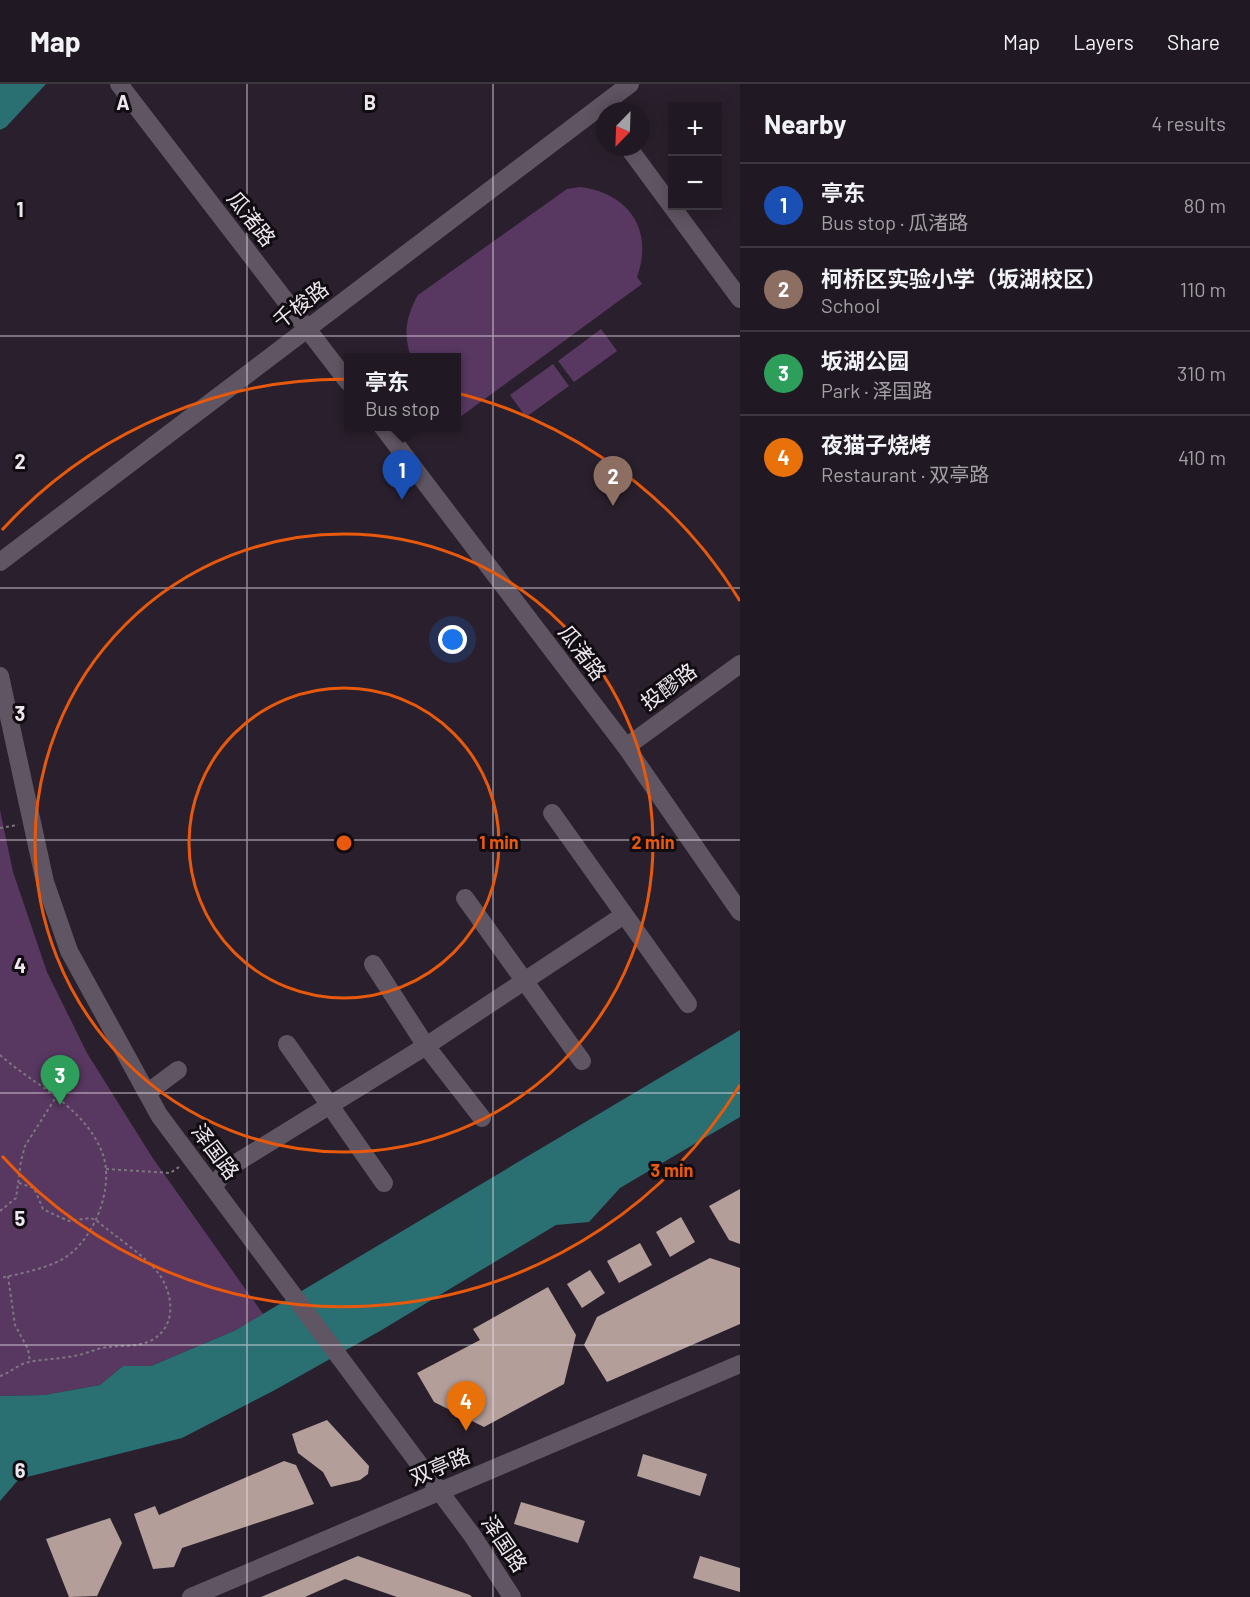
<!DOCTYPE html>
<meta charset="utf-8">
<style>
:root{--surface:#201822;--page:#28212a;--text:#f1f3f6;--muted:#a2a0a5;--line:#3d3740;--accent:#d93025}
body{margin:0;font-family:Barlow,"Noto Sans SC",sans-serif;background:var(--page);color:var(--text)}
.controls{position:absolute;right:18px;top:18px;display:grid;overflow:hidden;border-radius:0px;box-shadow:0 3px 15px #0003}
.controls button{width:54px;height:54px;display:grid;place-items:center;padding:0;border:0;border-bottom:2px solid var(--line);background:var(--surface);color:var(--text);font:30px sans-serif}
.compass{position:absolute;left:596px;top:18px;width:54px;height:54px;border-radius:50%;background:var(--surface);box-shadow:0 3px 15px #0003;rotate:203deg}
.you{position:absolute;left:453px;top:556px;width:21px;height:21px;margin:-15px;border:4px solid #fff;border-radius:50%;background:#1a73e8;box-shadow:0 0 0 9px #1a73e833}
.badge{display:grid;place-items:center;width:39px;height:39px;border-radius:50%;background:var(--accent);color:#fff;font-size:20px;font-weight:700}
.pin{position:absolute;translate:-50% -50px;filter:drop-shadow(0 2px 3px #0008)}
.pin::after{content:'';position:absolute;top:32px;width:21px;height:18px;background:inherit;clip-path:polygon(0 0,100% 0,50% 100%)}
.popup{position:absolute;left:344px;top:269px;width:117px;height:78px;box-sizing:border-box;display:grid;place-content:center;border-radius:0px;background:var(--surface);filter:drop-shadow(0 2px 4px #0005);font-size:20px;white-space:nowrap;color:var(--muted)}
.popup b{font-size:22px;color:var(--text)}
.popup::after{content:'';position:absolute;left:50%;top:100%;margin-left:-12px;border:12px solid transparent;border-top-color:var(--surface)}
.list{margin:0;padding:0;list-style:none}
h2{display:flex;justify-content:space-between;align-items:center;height:78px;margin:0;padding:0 24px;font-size:26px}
h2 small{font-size:20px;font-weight:400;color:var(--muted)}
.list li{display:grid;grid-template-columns:39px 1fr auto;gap:18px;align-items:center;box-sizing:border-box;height:84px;padding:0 24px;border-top:2px solid var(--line)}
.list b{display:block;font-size:22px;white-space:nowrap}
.list p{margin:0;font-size:20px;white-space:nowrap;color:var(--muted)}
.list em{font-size:20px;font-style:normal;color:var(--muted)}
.map{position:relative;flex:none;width:740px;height:1513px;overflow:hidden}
header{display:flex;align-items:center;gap:36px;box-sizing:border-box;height:84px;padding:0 30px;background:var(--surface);border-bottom:2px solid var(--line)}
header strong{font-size:28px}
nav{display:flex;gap:33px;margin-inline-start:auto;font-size:21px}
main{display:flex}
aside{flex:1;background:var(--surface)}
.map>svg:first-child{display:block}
</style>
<header>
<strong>Map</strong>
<nav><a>Map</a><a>Layers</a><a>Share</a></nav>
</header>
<main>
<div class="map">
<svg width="740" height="1513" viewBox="0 0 740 1513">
<rect width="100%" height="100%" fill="#2a202d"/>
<!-- green -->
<g fill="#583760">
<path d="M580 103C629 109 654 146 637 193L642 200 456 336V317L462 311 456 310V274L411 273C403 250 406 232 418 211L567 105Z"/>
<polygon points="601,245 617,267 574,298 558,277"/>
<polygon points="553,280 569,302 526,333 510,311"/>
<polygon points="0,726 13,788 47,888 87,969 152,1073 263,1230 236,1246 151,1282 123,1282 100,1301 44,1311 0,1312"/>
</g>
<!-- water -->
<g fill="#2a6f72">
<polygon points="0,0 46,0 6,43 0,46"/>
<polygon points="740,946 740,1033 620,1104 589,1138 556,1141 380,1247 273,1307 182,1354 19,1395 0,1417 0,1312 44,1311 100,1301 123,1282 151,1282 236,1246"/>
</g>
<!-- building -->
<g fill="#b49e99">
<polygon points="740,1105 740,1160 729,1156 709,1122"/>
<polygon points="681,1133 695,1158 670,1173 656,1148"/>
<polygon points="640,1159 652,1181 619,1199 607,1177"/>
<polygon points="710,1174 740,1184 740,1240 607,1298 584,1261 597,1233"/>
<polygon points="590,1186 605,1209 582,1224 567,1200"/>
<polygon points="548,1203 576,1251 564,1300 484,1343 434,1318 417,1289 480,1256 473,1245"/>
<polygon points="327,1336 369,1382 368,1390 360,1396 331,1403 323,1388 298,1369 292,1350"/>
<polygon points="643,1370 707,1390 700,1412 637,1392"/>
<polygon points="284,1377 296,1381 314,1420 182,1464 174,1483 153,1485 134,1430 155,1422 159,1431"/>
<polygon points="521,1418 585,1437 578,1459 514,1440"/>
<polygon points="110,1434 122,1459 97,1512 69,1513 46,1455"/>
<polygon points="358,1472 470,1511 472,1513 397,1513 345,1495 305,1513 261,1513"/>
<polygon points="700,1472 740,1484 740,1508 693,1494"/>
</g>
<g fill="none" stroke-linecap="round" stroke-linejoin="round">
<!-- path -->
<g stroke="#7e7680" stroke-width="2" stroke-dasharray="3 3" stroke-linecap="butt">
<polyline points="0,744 18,741"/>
<path d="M0 971C27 995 62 1012 85 1040 92 1048 98 1058 102 1068 116 1103 93 1162 57 1178 39 1186 19 1190 0 1194"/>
<polyline points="106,1085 170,1089 179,1083"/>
<polyline points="0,1127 16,1114 21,1077 25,1062 56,1013"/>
<polyline points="8,1192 15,1241 28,1265 30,1278"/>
<path d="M0 1292C10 1289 18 1280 29 1278 44 1275 59 1275 74 1272 86 1270 97 1264 109 1263 122 1261 138 1263 150 1257 177 1244 174 1211 159 1190 147 1173 113 1151 96 1136L90 1134 69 1137 53 1130 43 1125 34 1104 19 1099"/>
</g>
<!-- minor -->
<g stroke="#605563" stroke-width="18">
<polyline points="119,0 348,298"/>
<polyline points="628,63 740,215"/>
<polyline points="382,342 626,663 740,828"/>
<polyline points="0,478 630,0"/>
<polyline points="0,592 45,798 69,867 159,1031 472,1451 512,1513"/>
<polyline points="626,663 740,580"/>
<polyline points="552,729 688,920"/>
<polyline points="465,814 582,977"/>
<polyline points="373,880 426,962 482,1034"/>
<polyline points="287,960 384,1099"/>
<polyline points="147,1009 178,986"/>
<polyline points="213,1103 228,1084 426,962 624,831"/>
<polyline points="191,1513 740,1280"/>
</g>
</g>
<!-- grid -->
<path fill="none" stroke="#ede6ee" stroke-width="1.5" stroke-opacity="0.55" d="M247 0V1513M493 0V1513M0 252H740M0 504H740M0 756H740M0 1009H740M0 1261H740"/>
<!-- distance rings -->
<g fill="none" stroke="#e8590c" stroke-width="3">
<circle cx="344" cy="759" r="155"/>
<circle cx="344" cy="759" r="309"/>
<path d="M740 1001A464 464 0 0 1 2 1072M2 446A464 464 0 0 1 740 517"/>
</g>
<g text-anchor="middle" stroke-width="6" stroke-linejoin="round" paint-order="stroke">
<!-- street labels -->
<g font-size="21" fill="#ede6ee" stroke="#100c11">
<text transform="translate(251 135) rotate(52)" y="7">瓜渚路</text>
<text transform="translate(301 221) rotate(-37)" y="7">千梭路</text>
<text transform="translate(582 569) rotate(53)" y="7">瓜渚路</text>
<text transform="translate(669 603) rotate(-36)" y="7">投醪路</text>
<text transform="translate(215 1068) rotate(53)" y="7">泽国路</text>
<text transform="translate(440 1383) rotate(-23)" y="7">双亭路</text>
<text transform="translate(504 1460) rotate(56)" y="7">泽国路</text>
</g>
</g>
<g font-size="20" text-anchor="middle" font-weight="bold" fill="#ede6ee" stroke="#100c11" stroke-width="6" stroke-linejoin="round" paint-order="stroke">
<text x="123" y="26">A</text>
<text x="370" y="26">B</text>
<text x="20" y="133">1</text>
<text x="20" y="385">2</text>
<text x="20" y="637">3</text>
<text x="20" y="889">4</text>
<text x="20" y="1142">5</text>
<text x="20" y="1394">6</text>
</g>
<circle cx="344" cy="759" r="9" fill="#e8590c" stroke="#100c11" stroke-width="3"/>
<g font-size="18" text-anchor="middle" font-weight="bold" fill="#e8590c" stroke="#100c11" stroke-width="6" stroke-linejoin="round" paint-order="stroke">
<text x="499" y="765">1 min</text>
<text x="653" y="765">2 min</text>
<text x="672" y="1093">3 min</text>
</g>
</svg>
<div class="controls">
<button>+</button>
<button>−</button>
</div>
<svg class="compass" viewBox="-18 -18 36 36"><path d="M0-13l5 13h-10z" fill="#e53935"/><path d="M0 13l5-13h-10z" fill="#a2a0a5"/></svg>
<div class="you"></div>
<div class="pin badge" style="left:402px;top:416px;background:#1a4fb4">1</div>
<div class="popup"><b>亭东</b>Bus stop</div>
<div class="pin badge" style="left:613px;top:422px;background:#8d6e63">2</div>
<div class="pin badge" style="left:60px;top:1021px;background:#2e9e5b">3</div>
<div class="pin badge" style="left:466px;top:1347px;background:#e8710a">4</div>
</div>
<aside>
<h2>Nearby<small>4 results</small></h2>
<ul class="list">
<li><span class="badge" style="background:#1a4fb4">1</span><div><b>亭东</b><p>Bus stop · 瓜渚路</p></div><em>80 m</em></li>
<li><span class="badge" style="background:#8d6e63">2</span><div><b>柯桥区实验小学（坂湖校区）</b><p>School</p></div><em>110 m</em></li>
<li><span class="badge" style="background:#2e9e5b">3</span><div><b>坂湖公园</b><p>Park · 泽国路</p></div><em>310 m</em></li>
<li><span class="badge" style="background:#e8710a">4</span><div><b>夜猫子烧烤</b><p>Restaurant · 双亭路</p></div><em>410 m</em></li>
</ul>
</aside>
</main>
